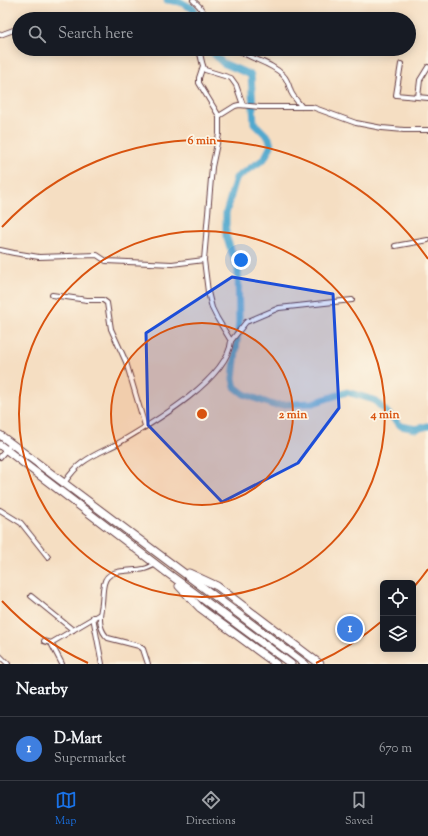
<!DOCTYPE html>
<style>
:root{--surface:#171b24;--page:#242831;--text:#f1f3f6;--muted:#9ea1a6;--line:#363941;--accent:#1a73e8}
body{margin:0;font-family:"Sorts Mill Goudy",serif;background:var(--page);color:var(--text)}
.controls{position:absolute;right:12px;bottom:12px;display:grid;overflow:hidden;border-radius:6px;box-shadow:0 2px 10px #0003}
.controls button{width:36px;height:36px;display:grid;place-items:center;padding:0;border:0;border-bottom:1px solid var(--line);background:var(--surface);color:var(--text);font:20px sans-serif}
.you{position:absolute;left:241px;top:260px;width:14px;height:14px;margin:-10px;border:3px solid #fff;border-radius:50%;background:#1a73e8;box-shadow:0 0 0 6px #1a73e833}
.badge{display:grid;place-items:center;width:26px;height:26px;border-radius:50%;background:var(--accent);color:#fff;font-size:13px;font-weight:700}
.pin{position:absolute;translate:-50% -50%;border:2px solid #fff;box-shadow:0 1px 4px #0006}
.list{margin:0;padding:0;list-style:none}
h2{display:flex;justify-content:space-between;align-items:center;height:52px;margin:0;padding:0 16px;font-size:17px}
h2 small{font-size:13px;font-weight:400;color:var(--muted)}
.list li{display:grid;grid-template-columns:26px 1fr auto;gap:12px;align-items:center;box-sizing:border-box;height:64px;padding:0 16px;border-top:1px solid var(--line)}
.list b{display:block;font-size:15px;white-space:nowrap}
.list p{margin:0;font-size:13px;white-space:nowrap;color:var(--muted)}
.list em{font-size:13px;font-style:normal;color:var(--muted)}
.icon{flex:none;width:22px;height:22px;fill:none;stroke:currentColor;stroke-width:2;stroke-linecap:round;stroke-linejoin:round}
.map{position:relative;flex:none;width:428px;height:664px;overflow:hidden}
.search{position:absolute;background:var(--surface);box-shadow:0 2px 10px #0003;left:12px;right:12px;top:12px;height:44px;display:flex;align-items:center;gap:10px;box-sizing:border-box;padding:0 14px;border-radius:22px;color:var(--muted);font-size:15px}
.sheet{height:116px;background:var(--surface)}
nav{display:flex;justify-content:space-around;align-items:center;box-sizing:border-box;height:56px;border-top:1px solid var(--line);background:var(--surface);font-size:11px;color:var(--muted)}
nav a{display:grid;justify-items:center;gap:2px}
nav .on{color:var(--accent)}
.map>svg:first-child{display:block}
</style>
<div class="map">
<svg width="428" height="664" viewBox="0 0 428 664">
<rect width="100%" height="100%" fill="#fcf5e5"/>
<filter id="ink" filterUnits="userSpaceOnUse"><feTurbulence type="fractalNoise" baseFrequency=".025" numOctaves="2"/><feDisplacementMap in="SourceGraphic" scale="8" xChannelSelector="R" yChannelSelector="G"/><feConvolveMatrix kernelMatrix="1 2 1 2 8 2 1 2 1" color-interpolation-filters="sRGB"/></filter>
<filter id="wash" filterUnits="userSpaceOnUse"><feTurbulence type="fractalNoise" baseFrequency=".012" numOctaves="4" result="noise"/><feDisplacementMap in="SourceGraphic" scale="16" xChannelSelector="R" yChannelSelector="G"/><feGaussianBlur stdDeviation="0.9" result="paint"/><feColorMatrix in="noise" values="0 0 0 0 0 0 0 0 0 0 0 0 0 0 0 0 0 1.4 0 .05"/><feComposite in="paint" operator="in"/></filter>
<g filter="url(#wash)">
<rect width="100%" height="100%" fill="#f5dec2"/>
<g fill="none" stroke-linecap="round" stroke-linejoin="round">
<!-- river -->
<g stroke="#51a8ce" stroke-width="7">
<polyline points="167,0 180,2 194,9 194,19"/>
<polyline points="209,49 223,63 251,75 254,123 269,138 271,146 264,159 236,178 226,213 226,236 238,269 239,322 233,379 235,387 244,394 273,405 313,403 347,392 374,400 401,426 416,429 428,426"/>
</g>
</g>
</g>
<g filter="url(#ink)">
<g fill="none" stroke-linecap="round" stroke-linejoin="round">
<!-- street casing -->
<g stroke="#643c42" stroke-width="6">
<g id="street">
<polyline points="193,0 199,6 208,19"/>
<polyline points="156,19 165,18 172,19"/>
<polyline points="184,19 206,16"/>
<polyline points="0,35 19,28"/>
<path d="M198 49C202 56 201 64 205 70L231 78 236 85 243 105"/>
<path d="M237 49C251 60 271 62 283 75 288 80 289 86 291 92 294 98 298 102 302 107"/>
<polyline points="401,64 396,95 428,98"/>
<polyline points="203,66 199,78 199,83 219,116"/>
<polyline points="418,97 420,80 428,67"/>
<polyline points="395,246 428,240"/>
<polyline points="0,250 14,253 39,257 97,255 106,261 172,264 204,260"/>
<polyline points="52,295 87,300 103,300 107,303 111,329 126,362 145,426"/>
<polyline points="231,341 246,322 279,308 352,300"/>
<polyline points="0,457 11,444"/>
<path d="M64 483C69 476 75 468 82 463 92 455 105 450 117 444 149 425 228 380 231 341L217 318 212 308 208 292 204 260 212 167 219 134V116L235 106 239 105 260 107H312L356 123 382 128 404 130H428"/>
<polyline points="0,510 21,523 48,557"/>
<polyline points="31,596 73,630"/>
<polyline points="93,617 102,664"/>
<polyline points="44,641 51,643 100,614"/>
<polyline points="51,643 62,664"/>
<polyline points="0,656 8,664"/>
<path d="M148 664 143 649 139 646 108 638C100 631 99 619 101 609 103 601 102 592 104 584 107 567 132 572 144 569 148 568 152 566 156 564"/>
</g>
</g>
<!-- highway casing -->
<g stroke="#643c42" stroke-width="9">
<g id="highway">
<polyline points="0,435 305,664"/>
<polyline points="0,445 166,572 291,664"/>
<polyline points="189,573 217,586 320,664"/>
<polyline points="179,586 200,608 276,664"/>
</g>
</g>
<!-- street -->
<use href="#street" stroke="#fff" stroke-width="4"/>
<!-- highway -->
<use href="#highway" stroke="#fff" stroke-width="7"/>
</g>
</g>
<!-- marked area -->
<path fill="#1d4ed8" fill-opacity="0.2" stroke="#1d4ed8" stroke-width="3" stroke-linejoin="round" d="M232 277 333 294 339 408 298 463 222 502 148 425 146 333Z"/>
<!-- distance rings -->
<circle cx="202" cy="414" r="91" fill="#d8530f" fill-opacity=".12"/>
<g fill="none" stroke="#d8530f" stroke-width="2">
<circle cx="202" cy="414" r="91"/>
<circle cx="202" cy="414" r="183"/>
<path d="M428 569A274 274 0 0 1 413 588M382 621A274 274 0 0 1 316 663M88 663A274 274 0 0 1 2 601M2 227A274 274 0 0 1 428 259"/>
</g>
<circle cx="202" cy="414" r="6" fill="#d8530f" stroke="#fcf5e5" stroke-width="2"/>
<g font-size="12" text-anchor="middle" font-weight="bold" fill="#d8530f" stroke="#fcf5e5" stroke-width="3.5" stroke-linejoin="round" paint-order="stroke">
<text x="202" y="144">6 min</text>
<text x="293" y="418">2 min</text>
<text x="385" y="418">4 min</text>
</g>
</svg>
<div class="controls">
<button><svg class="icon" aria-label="locate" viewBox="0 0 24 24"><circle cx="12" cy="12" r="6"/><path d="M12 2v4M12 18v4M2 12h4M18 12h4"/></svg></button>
<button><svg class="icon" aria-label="layers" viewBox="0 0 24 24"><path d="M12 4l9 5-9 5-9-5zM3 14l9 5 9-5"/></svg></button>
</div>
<div class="you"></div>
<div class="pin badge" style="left:350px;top:629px;background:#3f7fe0">1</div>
<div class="search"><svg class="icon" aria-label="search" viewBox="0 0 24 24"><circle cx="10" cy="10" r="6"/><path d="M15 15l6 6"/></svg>Search here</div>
</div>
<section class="sheet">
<h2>Nearby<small></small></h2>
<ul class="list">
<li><span class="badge" style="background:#3f7fe0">1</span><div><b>D-Mart</b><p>Supermarket</p></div><em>670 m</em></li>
</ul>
</section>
<nav>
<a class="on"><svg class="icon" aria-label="map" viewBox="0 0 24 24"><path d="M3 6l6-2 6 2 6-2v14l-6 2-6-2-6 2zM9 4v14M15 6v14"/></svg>Map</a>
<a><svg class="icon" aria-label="directions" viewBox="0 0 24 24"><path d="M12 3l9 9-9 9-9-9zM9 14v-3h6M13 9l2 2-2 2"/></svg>Directions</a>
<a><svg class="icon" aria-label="saved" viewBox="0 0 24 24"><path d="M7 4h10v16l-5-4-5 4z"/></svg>Saved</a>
</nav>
